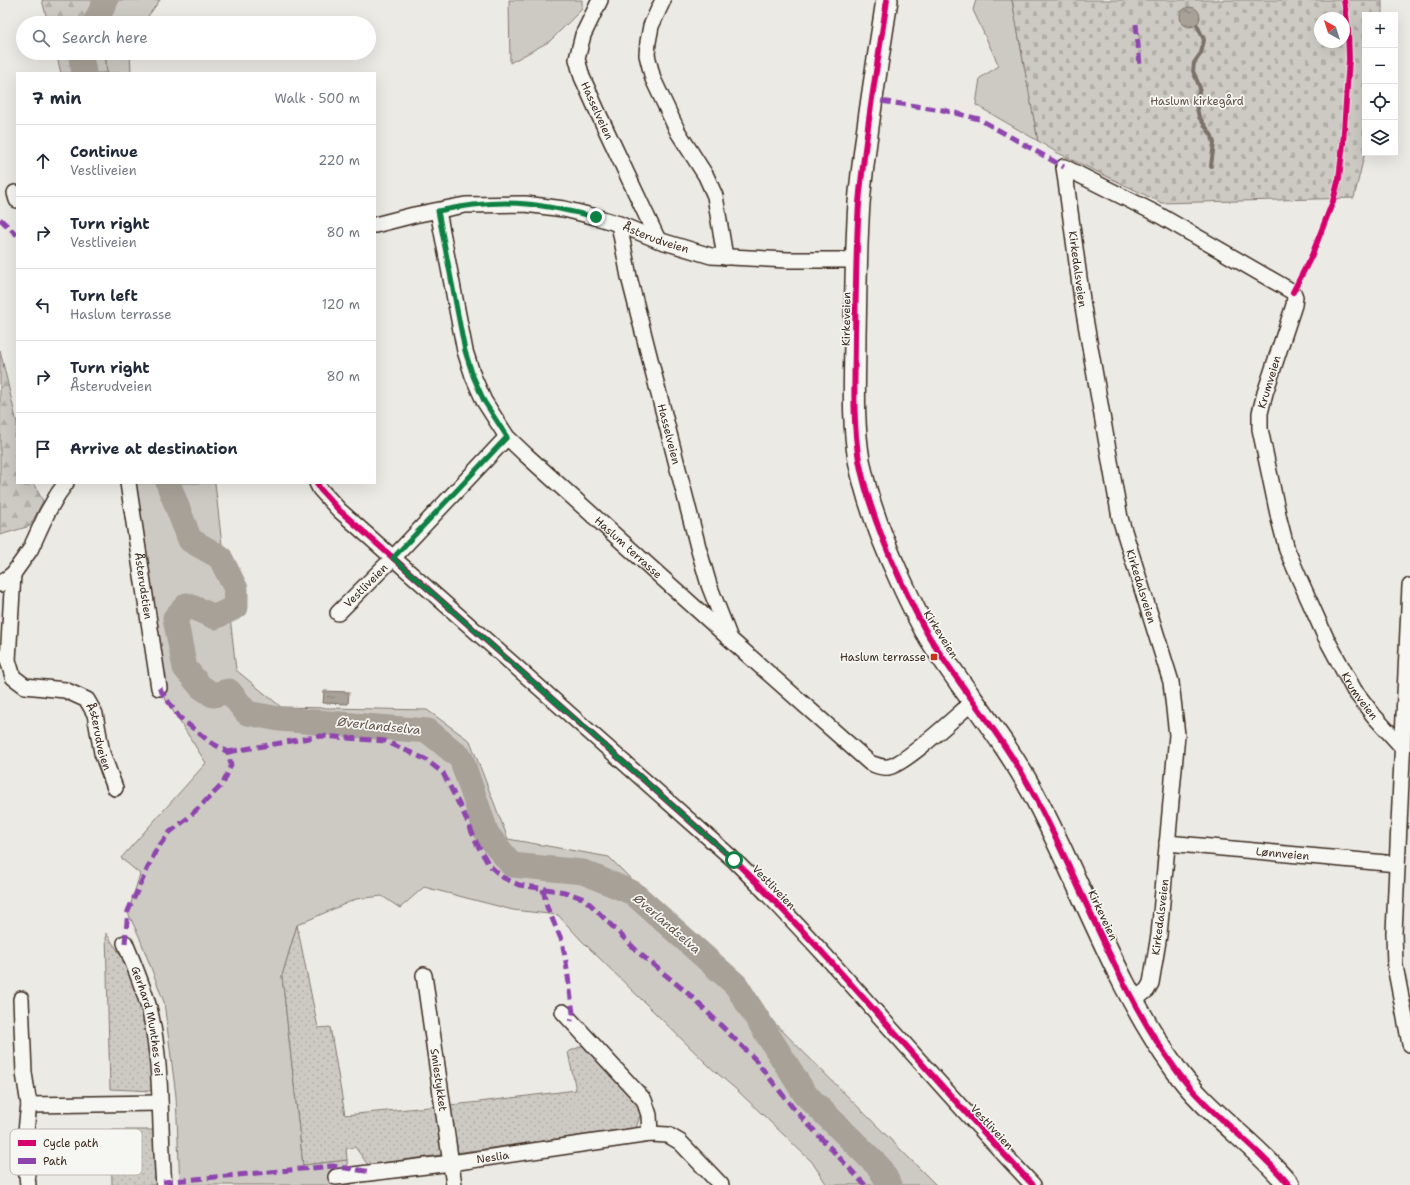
<!DOCTYPE html>
<meta charset="utf-8">
<style>
:root{--surface:#fff;--page:#f6f6f7;--text:#1f2937;--muted:#747a83;--line:#e0e1e3}
body{margin:0;font-family:"Shantell Sans",sans-serif;background:var(--page);color:var(--text)}
.controls{position:absolute;right:12px;top:12px;display:grid;overflow:hidden;border-radius:0px;box-shadow:0 4px 16px #0002}
.controls button{width:36px;height:36px;display:grid;place-items:center;padding:0;border:0;border-bottom:1px solid var(--line);background:var(--surface);color:var(--text);font:20px sans-serif}
.compass{position:absolute;left:1314px;top:12px;width:36px;height:36px;border-radius:50%;background:var(--surface);box-shadow:0 4px 16px #0002;rotate:321deg}
.stop{position:absolute;width:12px;height:12px;margin:-9px;border:3px solid #0b8043;border-radius:50%;background:#fff}
.stop.end{background:#0b8043;border-color:#fff;box-shadow:0 1px 4px #0008}
.list{margin:0;padding:0;list-style:none}
h2{display:flex;justify-content:space-between;align-items:center;height:52px;margin:0;padding:0 16px;font-size:17px}
h2 small{font-size:13px;font-weight:400;color:var(--muted)}
.list li{display:grid;grid-template-columns:26px 1fr auto;gap:12px;align-items:center;box-sizing:border-box;height:72px;padding:0 16px;border-top:1px solid var(--line)}
.list b{display:block;font-size:15px;white-space:nowrap}
.list p{margin:0;font-size:13px;white-space:nowrap;color:var(--muted)}
.list em{font-size:13px;font-style:normal;color:var(--muted)}
.icon{flex:none;width:22px;height:22px;fill:none;stroke:currentColor;stroke-width:2;stroke-linecap:round;stroke-linejoin:round}
.map{position:relative;flex:none;width:1410px;height:1185px;overflow:hidden}
.search{position:absolute;background:var(--surface);box-shadow:0 4px 16px #0002;left:16px;top:16px;width:360px;height:44px;display:flex;align-items:center;gap:10px;box-sizing:border-box;padding:0 14px;border-radius:22px;color:var(--muted);font-size:15px}
.panel{position:absolute;background:var(--surface);box-shadow:0 4px 16px #0002;left:16px;top:72px;width:360px;height:412px;border-radius:0px}
.map>svg:first-child{display:block}
</style>
<div class="map">
<svg width="1410" height="1185" viewBox="0 0 1410 1185">
<defs>
<pattern id="forest-firs" width="22" height="20" patternUnits="userSpaceOnUse"><rect width="22" height="20" fill="#cdcac4"/><path d="M5 1l3.5 6h-7zM16 11l3.5 6h-7z" fill="#b1aea8"/></pattern>
<pattern id="cemetery-stones" width="16" height="16" patternUnits="userSpaceOnUse"><rect width="16" height="16" fill="#cdcac4"/><path d="M2 7V4a2 2 0 0 1 4 0v3zM10 15v-3a2 2 0 0 1 4 0v3z" fill="#b1aea8"/></pattern>
<pattern id="park-dots" width="8" height="8" patternUnits="userSpaceOnUse"><rect width="8" height="8" fill="#cdcac4"/><path d="M2 2h.1M6 6h.1" fill="none" stroke="#b1aea8" stroke-width="1.8" stroke-linecap="round"/></pattern>
<pattern id="water-ripples" width="26" height="14" patternUnits="userSpaceOnUse"><rect width="26" height="14" fill="#a8a198"/><path d="M2 4q2-2 4 0t4 0M15 11q2-2 4 0t4 0" fill="none" stroke="#8a837b"/></pattern>
</defs>
<rect width="100%" height="100%" fill="#ebeae5"/>
<filter id="ink" filterUnits="userSpaceOnUse"><feTurbulence type="fractalNoise" baseFrequency=".025" numOctaves="2"/><feDisplacementMap in="SourceGraphic" scale="8" xChannelSelector="R" yChannelSelector="G"/><feConvolveMatrix kernelMatrix="1 2 1 2 8 2 1 2 1" color-interpolation-filters="sRGB"/></filter>
<g filter="url(#ink)">
<!-- green -->
<g fill="#cdcac4" stroke="#847a71">
<polygon points="99,0 160,0 143,23 101,23"/>
<polygon points="509,0 582,0 582,9 550,41 510,63"/>
<polygon points="976,0 1012,0 1038,141 976,105 980,78 999,66 973,10"/>
<polygon points="105,53 130,53 131,73 107,73"/>
<polygon points="126,483 215,483 236,670 281,707 427,710 470,741 508,839 609,857 936,1185 827,1185 812,1162 738,1091 710,1067 581,940 558,915 513,910 424,887 400,908 382,896 356,899 297,925 282,976 303,1165 347,1160 350,1185 180,1185 176,1096 164,1002 139,936 128,913 140,874 121,858 206,763 159,689"/>
</g>
<!-- forest -->
<g fill="url(#forest-firs)" stroke="#847a71">
<polygon points="42,0 99,0 101,23 48,23"/>
<polygon points="56,53 105,53 107,73 61,73"/>
<polygon points="0,350 17,423 17,483 33,483 43,501 30,526 0,535"/>
</g>
<!-- cemetery -->
<path fill="url(#cemetery-stones)" stroke="#847a71" fill-rule="evenodd" d="M1012 0H1382V15H1365V152L1354 198 1162 203 1056 152 1038 141ZM1320 18H1344V42H1320Z"/>
<!-- park -->
<g fill="url(#park-dots)" stroke="#847a71">
<polygon points="297,925 318,1028 330,1027 345,1115 471,1103 576,1090 568,1052 584,1045 642,1110 636,1128 368,1165 355,1147 346,1149 347,1160 303,1165 282,976"/>
<polygon points="106,933 133,974 150,1026 154,1091 110,1089"/>
<polygon points="111,1130 160,1130 161,1185 112,1185"/>
</g>
<!-- water -->
<g fill="url(#water-ripples)" stroke="#7c7167">
<circle cx="1190" cy="17" r="10"/>
<polygon points="324,691 349,692 348,704 323,703"/>
</g>
<g fill="none" stroke-linecap="round" stroke-linejoin="round">
<!-- stream -->
<polyline stroke="#7c7167" stroke-width="4" points="1197,25 1204,40 1201,53 1194,63 1193,71 1200,88 1196,104 1199,117 1212,136 1214,143 1211,166"/>
<!-- river -->
<g stroke="#a8a198" stroke-width="25">
<polyline points="95,23 106,0"/>
<polyline points="83,53 81,57 84,73"/>
<polyline points="168,483 190,540 220,557 236,589 236,607 215,617 187,605 175,618 185,668 201,687 213,695 229,691 247,713 279,719 428,731 461,758 487,834 512,865 583,872 633,893 736,985 805,1094 879,1167 890,1185"/>
</g>
<!-- minor casing -->
<g stroke="#3b2a1e" stroke-width="18">
<g id="minor">
<path id="s1" d="M600 0 583 35 577 59 582 77 600 117 658 240"/>
<polyline points="663,0 651,26 648,42 647,55 653,79 678,132 706,176 715,196 725,257"/>
<path id="s2" d="M1064 167 1083 307 1120 518 1171 682 1177 735 1159 935 1151 983 1147 990 1133 1001"/>
<path id="s3" d="M1064 167 1159 215 1293 292 1295 297 1294 305 1265 393 1260 413V429L1279 519 1287 550 1299 578 1325 636 1354 690 1374 716 1403 748"/>
<polyline points="15,193 17,200"/>
<path id="s4" d="M438 211 465 351 473 376 484 401 507 437 526 455 731 640 870 763C876 765 881 768 888 767 905 765 958 714 974 701"/>
<path id="s5" d="M619 224 629 277 698 547 709 585 729 636"/>
<path id="s6" d="M375 225 414 215 465 205 525 204 564 209 596 217 619 224 658 240 711 256 788 260H857"/>
<path id="s7" d="M128 483 159 688"/>
<path d="M317 483 320 489 339 510 734 860C839 964 931 1079 1033 1185"/>
<path id="s8" d="M13 574 8 660 13 677 25 686 65 690 87 700 95 714 102 753 115 788"/>
<polyline points="0,584 13,574 30,550 47,513 58,494 66,483"/>
<polyline points="1410,586 1394,933 1395,966 1410,1044"/>
<path id="s9" d="M338 613 393 558 507 437"/>
<path id="s10" d="M1167 843 1397 864"/>
<path id="s11" d="M125 943C134 965 144 988 150 1012 163 1068 159 1128 164 1185"/>
<path id="s12" d="M424 975 454 1185"/>
<polyline points="21,999 24,1073 29,1105 160,1103"/>
<polyline points="563,1012 644,1100 649,1115 650,1134"/>
<path id="s13" d="M336 1177 451 1163 650 1134 668 1135 680 1142 721 1185"/>
<path d="M28 1185C24 1156 25 1134 29 1105"/>
</g>
</g>
<!-- secondary casing -->
<g stroke="#3b2a1e" stroke-width="24">
<path id="secondary" d="M887 0C877 67 865 135 859 203 856 247 856 291 855 335 855 376 852 419 859 460 867 502 882 540 900 579 910 601 920 623 933 643 965 693 1004 739 1032 791 1081 882 1114 983 1174 1067 1206 1113 1254 1142 1289 1185"/>
</g>
<!-- minor -->
<use href="#minor" stroke="#f6f6f2" stroke-width="15"/>
<!-- secondary -->
<use href="#secondary" stroke="#f6f6f2" stroke-width="21"/>
<!-- quiet -->
<g stroke="#8e44ad" stroke-width="5" stroke-dasharray="10 5" stroke-linecap="butt">
<polyline points="1136,24 1140,65"/>
<polyline points="881,101 943,110 979,119 1064,167"/>
<polyline points="0,219 17,235"/>
<polyline points="159,688 179,717 210,742 228,752"/>
<polyline points="228,752 321,736 385,741 425,759 443,773 464,814 477,844 489,865 502,877 519,885 565,892 582,898 591,905 639,953 691,996 754,1058 793,1108 865,1185"/>
<polyline points="543,889 547,907 562,941 566,962 573,1013 571,1021"/>
<polyline points="125,943 128,911 156,850 170,832 188,818 223,784 231,765 228,752"/>
<polyline points="163,1182 333,1166 371,1172"/>
</g>
<!-- cycleway casing -->
<g stroke="#f6f6f2" stroke-width="8">
<g id="cycleway">
<path d="M887 0C877 67 865 135 859 203 856 247 856 291 855 335 855 376 852 419 859 460 867 502 882 540 900 579 910 601 920 623 933 643 965 693 1004 739 1032 791 1081 882 1114 983 1174 1067 1206 1113 1254 1142 1289 1185"/>
<polyline points="1293,292 1312,255 1333,201 1339,178 1343,144 1349,59 1348,29 1344,0"/>
<path d="M317 483 320 489 339 510 734 860C839 964 931 1079 1033 1185"/>
</g>
</g>
<!-- cycleway -->
<use href="#cycleway" stroke="#d6006c" stroke-width="6"/>
</g>
</g>
<g fill="none" stroke-linecap="round" stroke-linejoin="round" filter="url(#ink)">
<!-- route -->
<path stroke="#0b8043" stroke-width="5" d="M596 217C573 212 550 206 527 204 498 201 466 205 438 211L465 351 473 376 484 401 507 437 393 558 734 860"/>
</g>
<!-- markers -->
<rect fill="#c8321e" stroke="#f6f6f2" stroke-width="1.5" x="930" y="653" width="8" height="8" rx="2"/>
<g text-anchor="middle" stroke-width="3.5" stroke-linejoin="round" paint-order="stroke">
<!-- park labels -->
<g font-size="11" fill="#605248" stroke="#f6f6f2">
<text x="1197" y="105">Haslum kirkegård</text>
</g>
<!-- street labels -->
<g font-size="11" fill="#3b2a1e" stroke="#f6f6f2">
<text dy="4" stroke="none"><textPath href="#s1" startOffset="119">Hasselveien</textPath></text>
<text dy="4" stroke="none"><textPath href="#s6" startOffset="288">Åsterudveien</textPath></text>
<text dy="4" stroke="none"><textPath href="#s2" startOffset="103">Kirkedalsveien</textPath></text>
<text transform="translate(846 319) rotate(-89)" y="4">Kirkeveien</text>
<text transform="translate(1269 382) rotate(-73)" y="4">Krumveien</text>
<text dy="4" stroke="none"><textPath href="#s5" startOffset="216">Hasselveien</textPath></text>
<text dy="4" stroke="none"><textPath href="#s4" startOffset="403">Haslum terrasse</textPath></text>
<text dy="4" stroke="none"><textPath href="#s7" startOffset="104">Åsterudstien</textPath></text>
<text dy="4" stroke="none"><textPath href="#s9" startOffset="39">Vestliveien</textPath></text>
<text dy="4" stroke="none"><textPath href="#s2" startOffset="427">Kirkedalsveien</textPath></text>
<text transform="translate(941 634) rotate(58)" y="4">Kirkeveien</text>
<text dy="4" stroke="none"><textPath href="#s3" startOffset="691">Krumveien</textPath></text>
<text dy="4" stroke="none"><textPath href="#s8" startOffset="222">Åsterudveien</textPath></text>
<text dy="4" stroke="none"><textPath href="#s10" startOffset="116">Lønnveien</textPath></text>
<text transform="translate(774 887) rotate(46)" y="4">Vestliveien</text>
<text transform="translate(1103 915) rotate(65)" y="4">Kirkeveien</text>
<text transform="translate(1160 917) rotate(-83)" y="4">Kirkedalsveien</text>
<text dy="4" stroke="none"><textPath href="#s11" startOffset="82">Gerhard Munthes vei</textPath></text>
<text dy="4" stroke="none"><textPath href="#s12" startOffset="106">Smiestykket</textPath></text>
<text transform="translate(992 1127) rotate(47)" y="4">Vestliveien</text>
<text dy="4" stroke="none"><textPath href="#s13" startOffset="158">Neslia</textPath></text>
</g>
<!-- poi labels -->
<g font-size="11" fill="#3b2a1e" stroke="#f6f6f2" text-anchor="end">
<text x="926" y="661">Haslum terrasse</text>
</g>
<!-- water labels -->
<g font-size="12" font-style="italic" fill="#615449" stroke="#f6f6f2">
<text transform="translate(379 726) rotate(6)" y="4">Øverlandselva</text>
<text transform="translate(667 924) rotate(41)" y="4">Øverlandselva</text>
</g>
</g>
<!-- legend -->
<rect x="10" y="1129" width="132" height="46" rx="6" fill="#f6f6f2" stroke="#beb9b2" stroke-width="1"/>
<rect x="18" y="1140" width="18" height="6" fill="#d6006c"/>
<rect x="18" y="1158" width="18" height="6" fill="#8e44ad"/>
<g font-size="11" fill="#3b2a1e">
<text x="43" y="1147">Cycle path</text>
<text x="43" y="1165">Path</text>
</g>
</svg>
<div class="controls">
<button>+</button>
<button>−</button>
<button><svg class="icon" aria-label="locate" viewBox="0 0 24 24"><circle cx="12" cy="12" r="6"/><path d="M12 2v4M12 18v4M2 12h4M18 12h4"/></svg></button>
<button><svg class="icon" aria-label="layers" viewBox="0 0 24 24"><path d="M12 4l9 5-9 5-9-5zM3 14l9 5 9-5"/></svg></button>
</div>
<svg class="compass" viewBox="-18 -18 36 36"><path d="M0-13l5 13h-10z" fill="#e53935"/><path d="M0 13l5-13h-10z" fill="#747a83"/></svg>
<div class="stop" style="left:734px;top:860px"></div>
<div class="stop end" style="left:596px;top:217px"></div>
<div class="search"><svg class="icon" aria-label="search" viewBox="0 0 24 24"><circle cx="10" cy="10" r="6"/><path d="M15 15l6 6"/></svg>Search here</div>
<section class="panel">
<h2>7 min<small>Walk · 500 m</small></h2>
<ul class="list">
<li><svg class="icon" aria-label="ahead" viewBox="0 0 24 24"><path d="M12 20V5M6 11l6-6 6 6"/></svg><div><b>Continue</b><p>Vestliveien</p></div><em>220 m</em></li>
<li><svg class="icon" aria-label="right" viewBox="0 0 24 24"><path d="M7 20v-9h11M14 6l5 5-5 5"/></svg><div><b>Turn right</b><p>Vestliveien</p></div><em>80 m</em></li>
<li><svg class="icon" aria-label="left" viewBox="0 0 24 24"><path d="M17 20v-9H6M10 6l-5 5 5 5"/></svg><div><b>Turn left</b><p>Haslum terrasse</p></div><em>120 m</em></li>
<li><svg class="icon" aria-label="right" viewBox="0 0 24 24"><path d="M7 20v-9h11M14 6l5 5-5 5"/></svg><div><b>Turn right</b><p>Åsterudveien</p></div><em>80 m</em></li>
<li><svg class="icon" aria-label="arrive" viewBox="0 0 24 24"><path d="M6 21V4h12l-3 4 3 4H6"/></svg><div><b>Arrive at destination</b></div></li>
</ul>
</section>
</div>
